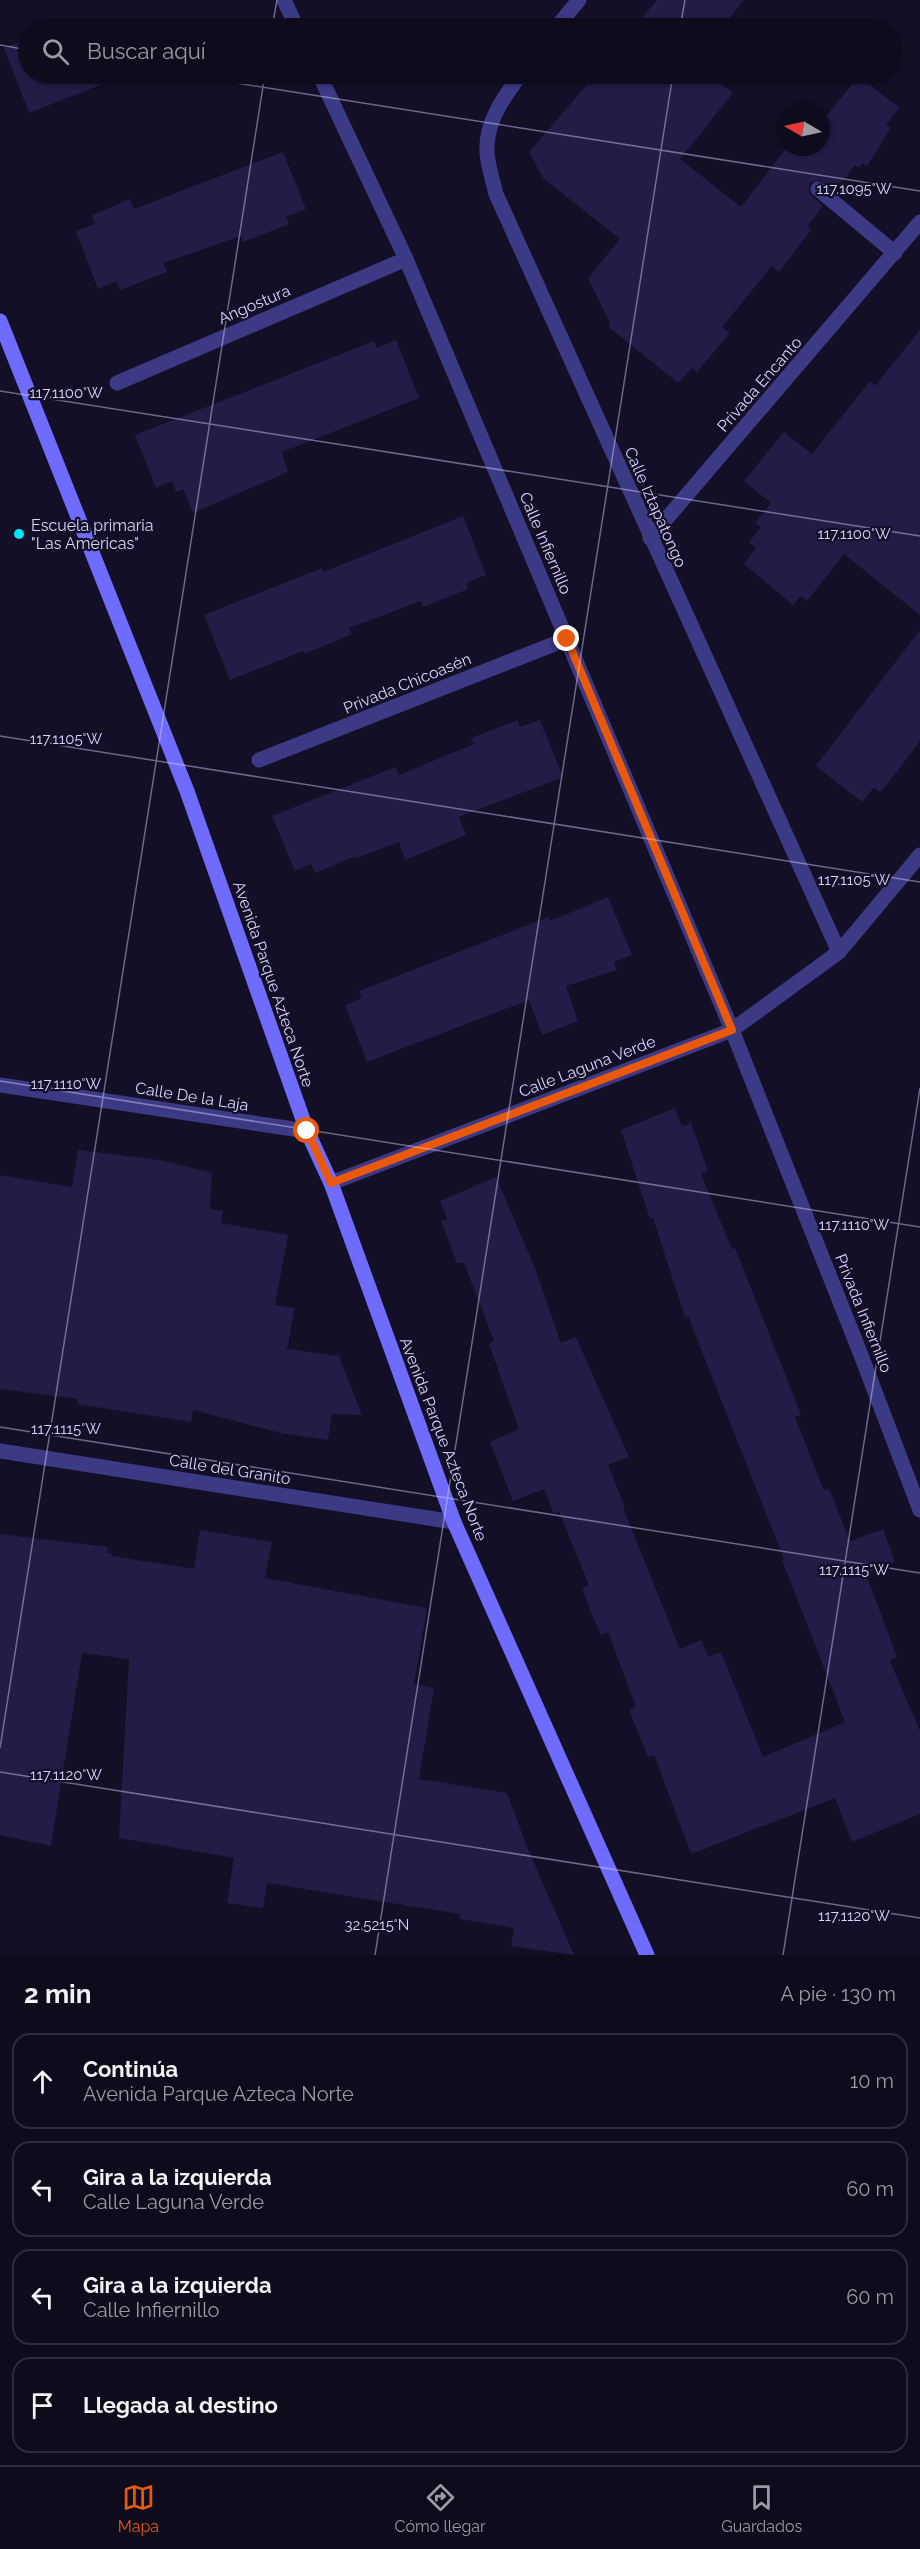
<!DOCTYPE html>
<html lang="es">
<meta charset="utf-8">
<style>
:root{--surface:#0e0b1c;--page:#1c1929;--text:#f1f3f6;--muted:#9b9ba3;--line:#2e2b3b;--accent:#ea580c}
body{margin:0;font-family:Raleway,sans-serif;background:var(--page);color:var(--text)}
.compass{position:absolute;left:776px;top:102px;width:54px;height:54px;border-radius:50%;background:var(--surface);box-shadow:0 2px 4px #0004;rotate:279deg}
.stop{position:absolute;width:18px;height:18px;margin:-14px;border:4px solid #ea580c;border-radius:50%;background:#fff}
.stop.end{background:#ea580c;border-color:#fff;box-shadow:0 2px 6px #0008}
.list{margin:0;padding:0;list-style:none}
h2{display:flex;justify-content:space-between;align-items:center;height:78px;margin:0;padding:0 24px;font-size:26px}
h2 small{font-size:20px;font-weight:400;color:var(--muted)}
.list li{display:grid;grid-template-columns:39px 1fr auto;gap:18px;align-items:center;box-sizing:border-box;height:96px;margin:0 12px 12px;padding:0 12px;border:2px solid var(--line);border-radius:18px}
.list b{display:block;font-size:22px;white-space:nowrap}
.list p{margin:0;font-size:20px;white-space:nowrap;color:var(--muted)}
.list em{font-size:20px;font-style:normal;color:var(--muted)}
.icon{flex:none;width:33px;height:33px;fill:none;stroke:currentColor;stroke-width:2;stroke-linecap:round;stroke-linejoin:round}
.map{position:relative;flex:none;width:920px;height:1955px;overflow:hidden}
.search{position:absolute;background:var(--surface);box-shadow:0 2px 4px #0004;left:18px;right:18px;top:18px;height:66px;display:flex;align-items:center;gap:15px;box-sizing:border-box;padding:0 21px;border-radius:33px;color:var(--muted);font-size:22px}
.sheet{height:510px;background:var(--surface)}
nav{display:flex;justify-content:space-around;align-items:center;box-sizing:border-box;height:84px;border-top:2px solid var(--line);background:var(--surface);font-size:16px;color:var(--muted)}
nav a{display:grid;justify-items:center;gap:3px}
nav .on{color:var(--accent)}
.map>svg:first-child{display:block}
</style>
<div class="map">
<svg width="920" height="1955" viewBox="0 0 920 1955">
<rect width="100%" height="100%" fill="#130f26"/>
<!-- building -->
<g fill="#241b47">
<polygon points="657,0 744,0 721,28 633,28"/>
<polygon points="92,22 94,28 73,28"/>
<polygon points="28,38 28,74 111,74 113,80 29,113 4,48"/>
<polygon points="596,74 710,74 733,93 680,159 741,207 787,147 821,147 821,122 859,76 899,108 886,125 891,128 867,166 863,163 859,168 855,165 835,191 820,180 810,183 809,193 823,206 807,227 811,230 779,272 772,266 722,327 730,333 697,372 692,368 678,383 610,328 610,323 588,278 620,239 543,178 529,152"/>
<polygon points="283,152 306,209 286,217 289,224 243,242 241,236 163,263 167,272 120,290 117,281 98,289 76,231 95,224 92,215 130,199 134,209"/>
<polygon points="920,330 920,615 844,554 807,601 801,596 793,605 744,564 756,548 749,542 761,527 755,523 771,503 744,481 784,432 812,454 870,381 875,386"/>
<polygon points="396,340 419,398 282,452 288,472 193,513 183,489 176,492 172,481 156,488 135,435 374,341 377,348"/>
<polygon points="463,516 486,575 466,583 468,589 423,607 421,601 349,628 352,634 305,654 303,651 230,680 204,615 322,568 323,572"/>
<polygon points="920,630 920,741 886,786 880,792 874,787 862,802 816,766"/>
<polygon points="518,720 520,727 540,720 563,777 459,817 466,835 405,860 399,842 357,858 356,856 315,873 311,864 295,871 272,816 395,767 399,775 474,744 471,738"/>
<polygon points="608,897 632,955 614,962 617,970 566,986 578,1021 542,1035 529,1000 367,1062 345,1005 362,998 359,991 548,917 550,921"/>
<polygon points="675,1108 682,1127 691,1123 708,1171 701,1174 732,1249 735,1248 793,1394 801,1415 795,1417 824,1491 829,1489 850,1541 883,1529 895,1562 866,1574 897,1657 890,1661 920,1731 920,1814 852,1842 835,1798 691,1854 654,1755 648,1757 629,1710 636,1707 608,1632 601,1635 591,1612 582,1588 589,1585 559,1512 554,1514 544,1489 513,1501 490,1442 519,1429 489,1344 494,1341 464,1263 457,1263 441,1221 447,1219 440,1201 496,1177 535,1268 561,1343 576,1337 629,1457 608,1465 625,1507 623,1508 680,1649 701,1640 708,1657 721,1652 763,1757 845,1722 782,1560 784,1559 688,1316 685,1317 653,1218 650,1219 621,1130"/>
<polygon points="78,1150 160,1160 212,1173 210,1209 223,1211 221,1223 288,1235 275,1305 295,1308 287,1349 339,1356 362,1415 332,1414 328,1440 281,1433 193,1410 191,1422 77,1404 78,1399 0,1389 0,1175 72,1187"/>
<polygon points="200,1530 272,1542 265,1578 427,1608 414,1684 434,1688 419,1779 507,1793 528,1849 574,1955 511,1946 514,1928 459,1919 460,1914 267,1883 263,1908 227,1903 234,1858 119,1838 129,1659 82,1653 51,1846 0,1835 0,1534 108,1547 107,1553 112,1553 112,1556 194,1569"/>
</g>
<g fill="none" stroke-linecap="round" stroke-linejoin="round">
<!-- street -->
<g stroke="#3d3a85" stroke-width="15">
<polyline points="284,0 297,28"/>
<polyline points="556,28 579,0"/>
<polyline points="319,74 406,259 732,1030 861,1355 920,1510"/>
<path d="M521 74C504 97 485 122 487 153 488 166 493 181 496 194L839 952"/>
<polyline points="818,189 895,253"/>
<polyline points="117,383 406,259"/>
<polyline points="650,538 920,222"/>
<polyline points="259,760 567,639"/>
<polyline points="0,1085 307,1131"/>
<polyline points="331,1183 732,1030 839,952 920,855"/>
<polyline points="0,1451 454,1522"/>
</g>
<!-- secondary -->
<polyline stroke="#6f6bff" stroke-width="15" points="0,321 187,791 307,1131 331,1183 454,1522 647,1955"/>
</g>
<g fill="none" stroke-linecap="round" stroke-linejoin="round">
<!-- route -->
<polyline stroke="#ea580c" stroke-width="8" points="307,1131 331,1183 732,1030 567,639"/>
</g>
<!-- ticks -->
<path fill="none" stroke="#d9d4ff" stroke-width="1.5" stroke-opacity="0.45" d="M272 28 277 0M680 28 685 0M0 45 28 50M179 74 920 191M0 391 920 536M0 736 920 882M0 1081 920 1227M0 1427 920 1573M0 1748 265 74M0 1772 920 1918M375 1955 673 74M783 1955 920 1088"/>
<!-- markers -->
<circle fill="#00e5ff" stroke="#130f26" stroke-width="2" cx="19" cy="534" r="6"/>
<g text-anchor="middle" stroke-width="4.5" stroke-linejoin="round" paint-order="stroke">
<!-- street labels -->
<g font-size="16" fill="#d9d4ff" stroke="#130f26">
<text transform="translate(254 304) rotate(-23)" y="6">Angostura</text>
<text transform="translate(759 384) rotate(-49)" y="6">Privada Encanto</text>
<text transform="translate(656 507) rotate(66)" y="6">Calle Iztapatongo</text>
<text transform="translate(546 543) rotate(67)" y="6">Calle Infiernillo</text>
<text transform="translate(407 683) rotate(-22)" y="6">Privada Chicoasén</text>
<text transform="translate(274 984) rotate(71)" y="6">Avenida Parque Azteca Norte</text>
<text transform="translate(587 1066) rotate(-21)" y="6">Calle Laguna Verde</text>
<text transform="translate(192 1096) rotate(9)" y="6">Calle De la Laja</text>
<text transform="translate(864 1313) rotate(68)" y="6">Privada Infiernillo</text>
<text transform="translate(444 1439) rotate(69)" y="6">Avenida Parque Azteca Norte</text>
<text transform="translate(230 1469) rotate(9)" y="6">Calle del Granito</text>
</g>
<!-- poi labels -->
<g font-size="16" fill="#d9d4ff" stroke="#130f26" text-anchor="start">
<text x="31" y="531">Escuela primaria<tspan x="31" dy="18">"Las Americas"</tspan></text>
</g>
</g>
<g font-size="15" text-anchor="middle" fill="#d9d4ff" stroke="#130f26" stroke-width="4.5" stroke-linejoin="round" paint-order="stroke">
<text x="854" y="194">117.1095°W</text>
<text x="66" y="398">117.1100°W</text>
<text x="854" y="539">117.1100°W</text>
<text x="66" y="744">117.1105°W</text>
<text x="854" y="885">117.1105°W</text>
<text x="66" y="1089">117.1110°W</text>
<text x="854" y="1230">117.1110°W</text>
<text x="66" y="1434">117.1115°W</text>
<text x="854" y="1575">117.1115°W</text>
<text x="66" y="1780">117.1120°W</text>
<text x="854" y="1921">117.1120°W</text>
<text x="377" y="1930">32.5215°N</text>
</g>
</svg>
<svg class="compass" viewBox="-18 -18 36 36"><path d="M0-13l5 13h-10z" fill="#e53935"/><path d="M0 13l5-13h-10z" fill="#9b9ba3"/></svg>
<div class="stop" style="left:307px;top:1131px"></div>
<div class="stop end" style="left:567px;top:639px"></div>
<div class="search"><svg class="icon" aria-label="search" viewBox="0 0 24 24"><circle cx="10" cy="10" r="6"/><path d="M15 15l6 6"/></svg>Buscar aquí</div>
</div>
<section class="sheet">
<h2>2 min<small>A pie · 130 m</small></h2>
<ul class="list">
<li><svg class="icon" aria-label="ahead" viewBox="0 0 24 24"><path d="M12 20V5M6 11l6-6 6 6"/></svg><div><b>Continúa</b><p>Avenida Parque Azteca Norte</p></div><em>10 m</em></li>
<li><svg class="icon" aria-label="left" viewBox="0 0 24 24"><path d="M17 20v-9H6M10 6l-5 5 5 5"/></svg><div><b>Gira a la izquierda</b><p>Calle Laguna Verde</p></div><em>60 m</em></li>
<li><svg class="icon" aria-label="left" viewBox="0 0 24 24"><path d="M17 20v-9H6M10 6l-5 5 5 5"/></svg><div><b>Gira a la izquierda</b><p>Calle Infiernillo</p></div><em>60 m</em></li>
<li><svg class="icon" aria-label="arrive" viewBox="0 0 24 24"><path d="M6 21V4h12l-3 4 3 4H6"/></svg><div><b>Llegada al destino</b></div></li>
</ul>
</section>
<nav>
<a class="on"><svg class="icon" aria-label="map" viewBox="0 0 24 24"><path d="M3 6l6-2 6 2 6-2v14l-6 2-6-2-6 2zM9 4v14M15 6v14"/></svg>Mapa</a>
<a><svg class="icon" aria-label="directions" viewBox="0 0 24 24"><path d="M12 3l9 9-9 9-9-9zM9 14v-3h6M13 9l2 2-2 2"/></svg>Cómo llegar</a>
<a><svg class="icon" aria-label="saved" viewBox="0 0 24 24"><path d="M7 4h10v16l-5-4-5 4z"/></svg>Guardados</a>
</nav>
